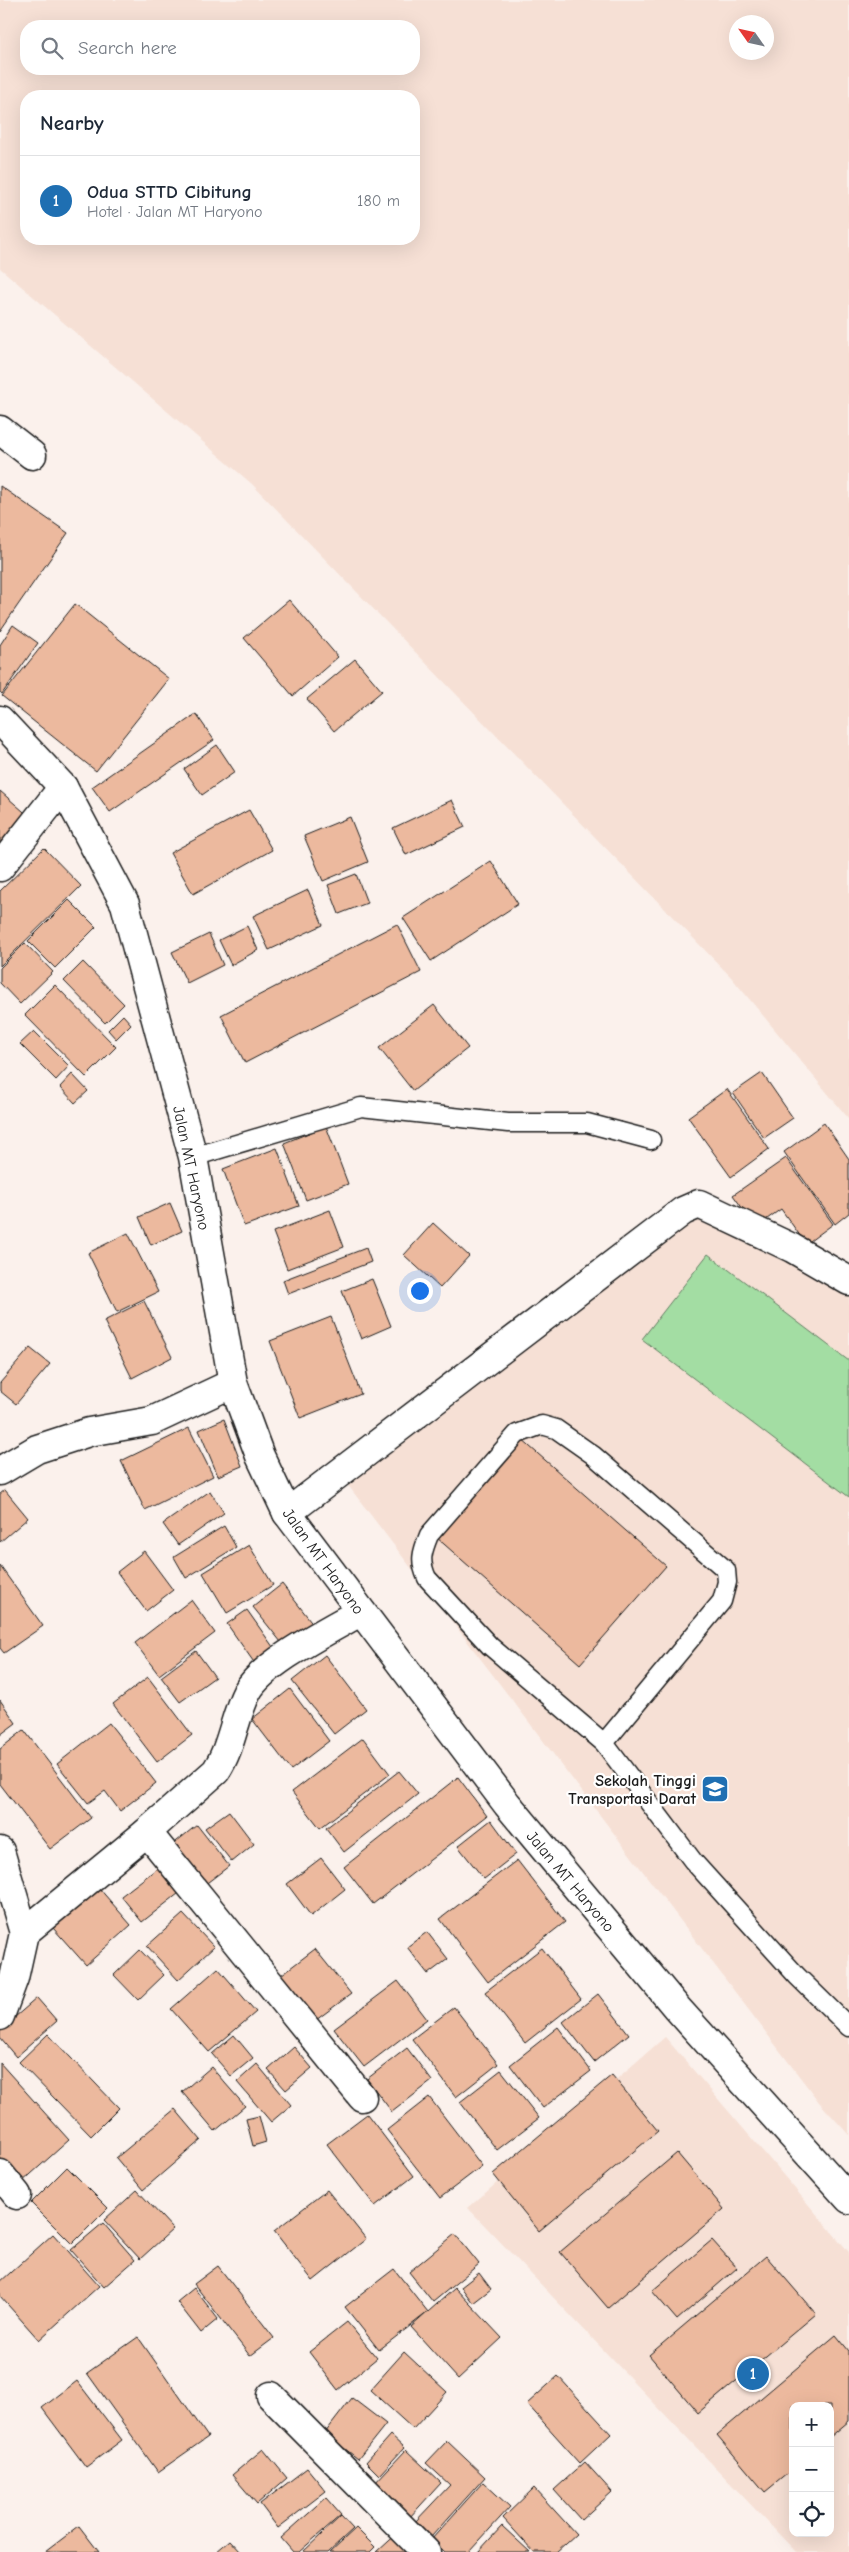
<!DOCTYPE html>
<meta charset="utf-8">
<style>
:root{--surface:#fff;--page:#f2f2f3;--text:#1f2937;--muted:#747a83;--line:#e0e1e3;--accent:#1f6fb2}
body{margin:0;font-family:"Comic Neue",sans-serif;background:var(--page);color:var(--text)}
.controls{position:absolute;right:15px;bottom:15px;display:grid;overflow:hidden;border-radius:10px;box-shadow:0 5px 20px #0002}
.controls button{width:45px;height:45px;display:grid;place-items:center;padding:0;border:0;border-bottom:1px solid var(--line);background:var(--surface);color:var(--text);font:25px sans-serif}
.compass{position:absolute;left:729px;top:15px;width:45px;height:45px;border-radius:50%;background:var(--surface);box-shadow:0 5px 20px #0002;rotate:304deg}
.you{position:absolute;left:419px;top:1290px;width:18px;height:18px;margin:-12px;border:4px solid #fff;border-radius:50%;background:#1a73e8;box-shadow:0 0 0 8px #1a73e833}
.badge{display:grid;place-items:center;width:32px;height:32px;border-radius:50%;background:var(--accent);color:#fff;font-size:16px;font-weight:700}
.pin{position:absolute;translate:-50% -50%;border:2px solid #fff;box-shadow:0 1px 5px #0006}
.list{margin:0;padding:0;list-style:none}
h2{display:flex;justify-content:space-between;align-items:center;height:65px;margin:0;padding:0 20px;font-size:21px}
h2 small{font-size:16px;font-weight:400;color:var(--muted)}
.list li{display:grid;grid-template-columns:32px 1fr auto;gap:15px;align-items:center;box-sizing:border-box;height:90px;padding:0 20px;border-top:1px solid var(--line)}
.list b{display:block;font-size:19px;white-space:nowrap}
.list p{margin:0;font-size:16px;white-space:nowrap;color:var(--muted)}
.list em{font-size:16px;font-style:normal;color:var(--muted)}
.icon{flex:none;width:28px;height:28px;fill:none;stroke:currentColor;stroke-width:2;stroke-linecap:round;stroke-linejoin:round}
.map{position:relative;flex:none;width:849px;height:2552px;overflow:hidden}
.search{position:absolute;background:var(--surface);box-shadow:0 5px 20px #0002;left:20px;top:20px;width:400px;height:55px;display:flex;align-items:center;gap:12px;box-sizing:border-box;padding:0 18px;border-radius:20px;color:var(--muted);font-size:19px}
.panel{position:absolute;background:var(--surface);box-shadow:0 5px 20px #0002;left:20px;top:90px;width:400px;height:155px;border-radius:20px}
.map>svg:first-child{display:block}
</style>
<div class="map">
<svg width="849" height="2552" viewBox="0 0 849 2552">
<rect width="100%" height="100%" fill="#fbf1ec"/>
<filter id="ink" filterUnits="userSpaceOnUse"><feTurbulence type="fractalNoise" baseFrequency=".02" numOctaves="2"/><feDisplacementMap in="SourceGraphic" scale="10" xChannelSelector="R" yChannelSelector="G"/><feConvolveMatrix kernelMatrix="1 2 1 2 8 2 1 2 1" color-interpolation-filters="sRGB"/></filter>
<g filter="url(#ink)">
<!-- built -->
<g fill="#f6e0d5" fill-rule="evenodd">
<path d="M0 0H849V1119L731 977 252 484 0 268ZM736 22H766V52H736ZM26 26H414V69H26ZM26 96H414V239H26Z"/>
<polygon points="690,1212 849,1273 849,2135 819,2102 341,1476"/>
<path d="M665 2037 849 2252V2552H796L468 2208ZM793 2406H830V2533H793Z"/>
</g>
<!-- green -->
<polygon fill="#a3dda3" stroke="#607c60" points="708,1254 849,1361 849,1497 642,1339"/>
<!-- building -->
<g fill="#ecb99e" stroke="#1c1c1c">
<polygon points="0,486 68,533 0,631"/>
<polygon points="289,600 338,657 293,696 244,638"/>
<polygon points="75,604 169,679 96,771 2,696"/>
<polygon points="13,625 38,643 2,694 0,692 0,645"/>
<polygon points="355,659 382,691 334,731 307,699"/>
<polygon points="196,714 214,740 110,812 92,787"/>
<polygon points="217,745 235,772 202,795 184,769"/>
<polygon points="0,791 31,818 0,854"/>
<polygon points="452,800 465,827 406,855 393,828"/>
<polygon points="249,810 272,850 193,894 170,853"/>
<polygon points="350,817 368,862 323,881 304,836"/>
<polygon points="44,848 81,886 0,966 0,891"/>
<polygon points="491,861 518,904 431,961 403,918"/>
<polygon points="356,874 367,903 339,914 328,885"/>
<polygon points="308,890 323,925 269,950 253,916"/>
<polygon points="69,900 96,927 55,968 28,941"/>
<polygon points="397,924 421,972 245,1063 221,1015"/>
<polygon points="247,926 258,950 231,965 219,940"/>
<polygon points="209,934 223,965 187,983 172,952"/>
<polygon points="25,943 53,972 20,1004 0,983 0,968"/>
<polygon points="83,962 124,1004 105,1023 64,981"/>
<polygon points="55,985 116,1047 86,1077 25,1015"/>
<polygon points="434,1005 468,1048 413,1091 379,1048"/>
<polygon points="123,1015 131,1024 116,1039 108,1030"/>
<polygon points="34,1031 69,1066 56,1080 20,1044"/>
<polygon points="762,1073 793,1118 764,1138 733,1093"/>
<polygon points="72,1074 88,1091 75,1103 60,1087"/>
<polygon points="727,1089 769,1149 731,1177 688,1117"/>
<polygon points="824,1123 849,1159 849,1213 835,1224 784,1152"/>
<polygon points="326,1126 348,1184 306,1200 284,1143"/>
<polygon points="277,1148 299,1206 244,1226 223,1169"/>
<polygon points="786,1158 833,1224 806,1244 781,1209 756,1227 733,1195"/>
<polygon points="170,1203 182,1231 151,1245 139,1217"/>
<polygon points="330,1210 344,1247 287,1269 273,1232"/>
<polygon points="433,1223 469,1256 440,1288 404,1255"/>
<polygon points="128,1233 158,1292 117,1312 88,1253"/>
<polygon points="366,1248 371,1262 288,1294 283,1280"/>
<polygon points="372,1279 391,1326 361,1339 342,1291"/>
<polygon points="144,1301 172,1357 132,1378 104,1321"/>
<polygon points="331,1317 361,1394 300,1418 270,1341"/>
<polygon points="30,1348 50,1364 16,1404 0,1391 0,1383"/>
<polygon points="224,1419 242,1466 218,1476 199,1430"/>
<polygon points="189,1428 213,1476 145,1510 121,1461"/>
<polygon points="521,1439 666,1566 580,1664 436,1537"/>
<polygon points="5,1490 28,1518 0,1542 0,1494"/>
<polygon points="210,1491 224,1513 178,1545 163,1524"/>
<polygon points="224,1526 236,1547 186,1578 174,1557"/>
<polygon points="249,1545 273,1585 227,1613 203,1573"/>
<polygon points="144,1551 173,1590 146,1611 117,1572"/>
<polygon points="0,1566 43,1626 4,1653 0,1648"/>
<polygon points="282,1584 314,1625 285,1647 253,1607"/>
<polygon points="191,1600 215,1633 159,1675 135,1643"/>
<polygon points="247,1610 278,1654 258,1668 227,1624"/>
<polygon points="196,1651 215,1677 180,1702 161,1677"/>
<polygon points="325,1655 366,1709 334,1734 292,1681"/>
<polygon points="148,1677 192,1735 157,1762 113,1704"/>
<polygon points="290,1689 329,1741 291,1770 252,1719"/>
<polygon points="0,1700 16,1723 0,1735"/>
<polygon points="109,1723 156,1783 120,1811 105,1791 88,1803 57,1764"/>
<polygon points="24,1730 91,1818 50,1849 0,1784 0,1749"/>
<polygon points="363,1738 390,1774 320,1828 292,1792"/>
<polygon points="399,1771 418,1794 344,1852 326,1828"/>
<polygon points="458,1777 487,1816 373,1904 344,1867"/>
<polygon points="229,1811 254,1844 232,1862 205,1828"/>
<polygon points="491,1820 516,1854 484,1879 458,1846"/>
<polygon points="197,1825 229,1866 199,1889 167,1849"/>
<polygon points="321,1858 345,1889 311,1916 287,1884"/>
<polygon points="517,1860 565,1922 488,1982 440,1919"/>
<polygon points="163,1864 183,1890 142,1922 121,1896"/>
<polygon points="98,1887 131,1925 86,1965 53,1928"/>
<polygon points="183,1914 214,1947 178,1980 147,1946"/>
<polygon points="427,1932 448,1959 428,1974 407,1947"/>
<polygon points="542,1948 581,1999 525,2043 485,1992"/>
<polygon points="315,1949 351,1994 312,2023 277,1978"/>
<polygon points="140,1950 164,1975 138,2000 114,1975"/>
<polygon points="218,1968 256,2012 209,2052 171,2009"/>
<polygon points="398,1981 427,2019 364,2067 334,2029"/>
<polygon points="598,1994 629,2034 594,2062 563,2022"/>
<polygon points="37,1998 57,2021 16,2057 0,2038 0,2030"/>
<polygon points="454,2007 498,2064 456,2097 412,2039"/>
<polygon points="558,2027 591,2071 543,2108 510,2065"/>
<polygon points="48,2034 119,2108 91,2136 19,2062"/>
<polygon points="234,2035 253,2058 231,2076 212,2054"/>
<polygon points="294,2047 312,2068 286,2090 268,2070"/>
<polygon points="407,2048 432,2081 392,2112 367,2079"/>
<polygon points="0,2063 69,2140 21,2183 0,2158"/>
<polygon points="257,2064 291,2105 271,2122 237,2082"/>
<polygon points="211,2067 245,2106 215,2131 182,2092"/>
<polygon points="501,2070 539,2118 497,2150 460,2102"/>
<polygon points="612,2075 658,2131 539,2231 493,2174"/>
<polygon points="429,2097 482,2166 440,2198 387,2130"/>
<polygon points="175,2109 201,2140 143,2190 116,2158"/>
<polygon points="367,2114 414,2176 375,2206 327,2144"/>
<polygon points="259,2116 266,2142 253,2146 246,2119"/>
<polygon points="677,2153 724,2209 608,2308 560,2252"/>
<polygon points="67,2167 108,2208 72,2244 31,2203"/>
<polygon points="137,2190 173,2229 140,2259 104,2220"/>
<polygon points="327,2190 366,2239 313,2281 274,2231"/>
<polygon points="103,2223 135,2260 104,2287 71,2250"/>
<polygon points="53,2234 99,2286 39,2340 0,2296 0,2282"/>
<polygon points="455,2234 479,2264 433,2302 409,2272"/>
<polygon points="712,2240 737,2268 677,2320 652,2291"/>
<polygon points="766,2256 816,2314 698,2413 649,2355"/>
<polygon points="218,2266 274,2338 250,2356 194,2284"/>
<polygon points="394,2269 428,2312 379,2350 345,2307"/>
<polygon points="479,2273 491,2289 473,2303 461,2287"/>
<polygon points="194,2288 218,2319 201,2333 177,2302"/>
<polygon points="455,2288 502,2338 458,2379 411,2327"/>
<polygon points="347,2322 377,2358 338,2390 309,2352"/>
<polygon points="836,2335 849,2351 849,2421 830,2437 830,2406 793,2406 793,2469 765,2492 717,2435"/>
<polygon points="138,2337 208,2437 158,2472 87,2373"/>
<polygon points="404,2352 447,2392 413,2429 370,2390"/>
<polygon points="558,2376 611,2434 580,2463 527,2404"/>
<polygon points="77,2381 122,2440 86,2467 42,2408"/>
<polygon points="352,2398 386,2424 358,2459 325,2433"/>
<polygon points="390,2435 404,2448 379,2475 366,2462"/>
<polygon points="447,2441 485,2477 431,2537 414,2523 450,2485 426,2463"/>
<polygon points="263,2449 287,2478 257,2504 232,2475"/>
<polygon points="406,2450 441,2483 409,2518 373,2485"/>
<polygon points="585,2462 612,2492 581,2520 554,2490"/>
<polygon points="307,2468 326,2491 278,2528 260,2504"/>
<polygon points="483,2482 510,2507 469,2552 444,2552 431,2540"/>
<polygon points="534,2488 576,2534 556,2552 534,2552 503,2518"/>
<polygon points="326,2498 341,2515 299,2552 293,2552 281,2538"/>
<polygon points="341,2516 353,2529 328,2552 303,2552"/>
<polygon points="79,2526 99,2552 45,2552"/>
<polygon points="502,2526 530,2552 478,2552"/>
<polygon points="356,2528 375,2547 370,2552 330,2552"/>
<polygon points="400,2531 419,2552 377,2552"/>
<polygon points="230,2540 241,2552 216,2552"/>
</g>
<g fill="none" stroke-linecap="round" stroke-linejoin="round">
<!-- lane casing -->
<g stroke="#1c1c1c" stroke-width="21">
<g id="lane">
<polyline points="193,1157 361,1107 508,1123 587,1123 651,1140"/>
<path d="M604 1743 722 1601 727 1582 726 1570 593 1455 556 1429 542 1425 517 1434 429 1535C422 1552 419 1561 427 1578L490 1646 604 1743 693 1861 797 1976 849 2027"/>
</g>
</g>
<!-- street casing -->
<g stroke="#1c1c1c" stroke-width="31">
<g id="street">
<polyline points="0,430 32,455"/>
<polyline points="0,867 63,787"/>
<polyline points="0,1471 37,1449 89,1432 152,1421 233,1383"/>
<polyline points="287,1513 683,1211 699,1204 792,1248 849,1281"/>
<polyline points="147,1832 362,2097"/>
<polyline points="0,1851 24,1933 14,1978 0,2016"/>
<path d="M24 1933 147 1832 216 1771C232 1747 234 1717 247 1692 262 1663 331 1629 360 1612"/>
<polyline points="0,2174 17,2195"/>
<polyline points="271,2396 426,2552"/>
</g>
</g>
<!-- secondary casing -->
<g stroke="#1c1c1c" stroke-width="31">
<polyline id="secondary" points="0,720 63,787 125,904 193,1157 233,1383 260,1456 287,1513 507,1804 677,2008 849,2199"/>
</g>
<!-- lane -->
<use href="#lane" stroke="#fff" stroke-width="18"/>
<!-- street -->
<use href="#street" stroke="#fff" stroke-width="28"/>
<!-- secondary -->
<use href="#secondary" stroke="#fff" stroke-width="28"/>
</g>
</g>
<!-- icons -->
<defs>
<g id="university-square" transform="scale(1.4375)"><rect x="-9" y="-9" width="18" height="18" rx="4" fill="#1f6fb2" stroke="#fff"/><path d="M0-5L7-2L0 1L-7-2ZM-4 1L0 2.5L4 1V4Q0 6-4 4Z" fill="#fff"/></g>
</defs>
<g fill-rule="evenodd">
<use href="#university-square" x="715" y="1789"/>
</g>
<g text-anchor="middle" stroke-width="4.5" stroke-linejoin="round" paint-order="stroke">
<!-- street labels -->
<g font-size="16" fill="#1c1c1c" stroke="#fff">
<text transform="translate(192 1168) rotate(78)" y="6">Jalan MT Haryono</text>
<text transform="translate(324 1561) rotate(54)" y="6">Jalan MT Haryono</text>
<text transform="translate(571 1881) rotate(50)" y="6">Jalan MT Haryono</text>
</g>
<!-- poi labels -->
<g font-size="16" font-weight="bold" fill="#1c1c1c" stroke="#fff" text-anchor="end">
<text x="696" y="1786">Sekolah Tinggi<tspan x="696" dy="18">Transportasi Darat</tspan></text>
</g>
</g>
</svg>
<div class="controls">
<button>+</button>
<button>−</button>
<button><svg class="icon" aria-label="locate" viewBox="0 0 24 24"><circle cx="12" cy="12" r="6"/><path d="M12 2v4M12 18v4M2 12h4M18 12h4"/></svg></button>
</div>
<svg class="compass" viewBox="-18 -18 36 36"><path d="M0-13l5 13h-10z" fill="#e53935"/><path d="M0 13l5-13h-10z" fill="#747a83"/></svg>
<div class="you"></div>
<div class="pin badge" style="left:753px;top:2374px">1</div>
<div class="search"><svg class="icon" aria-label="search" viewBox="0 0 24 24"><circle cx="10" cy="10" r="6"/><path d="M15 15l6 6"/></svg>Search here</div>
<section class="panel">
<h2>Nearby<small></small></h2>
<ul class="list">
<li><span class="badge">1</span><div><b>Odua STTD Cibitung</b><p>Hotel · Jalan MT Haryono</p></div><em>180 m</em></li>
</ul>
</section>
</div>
